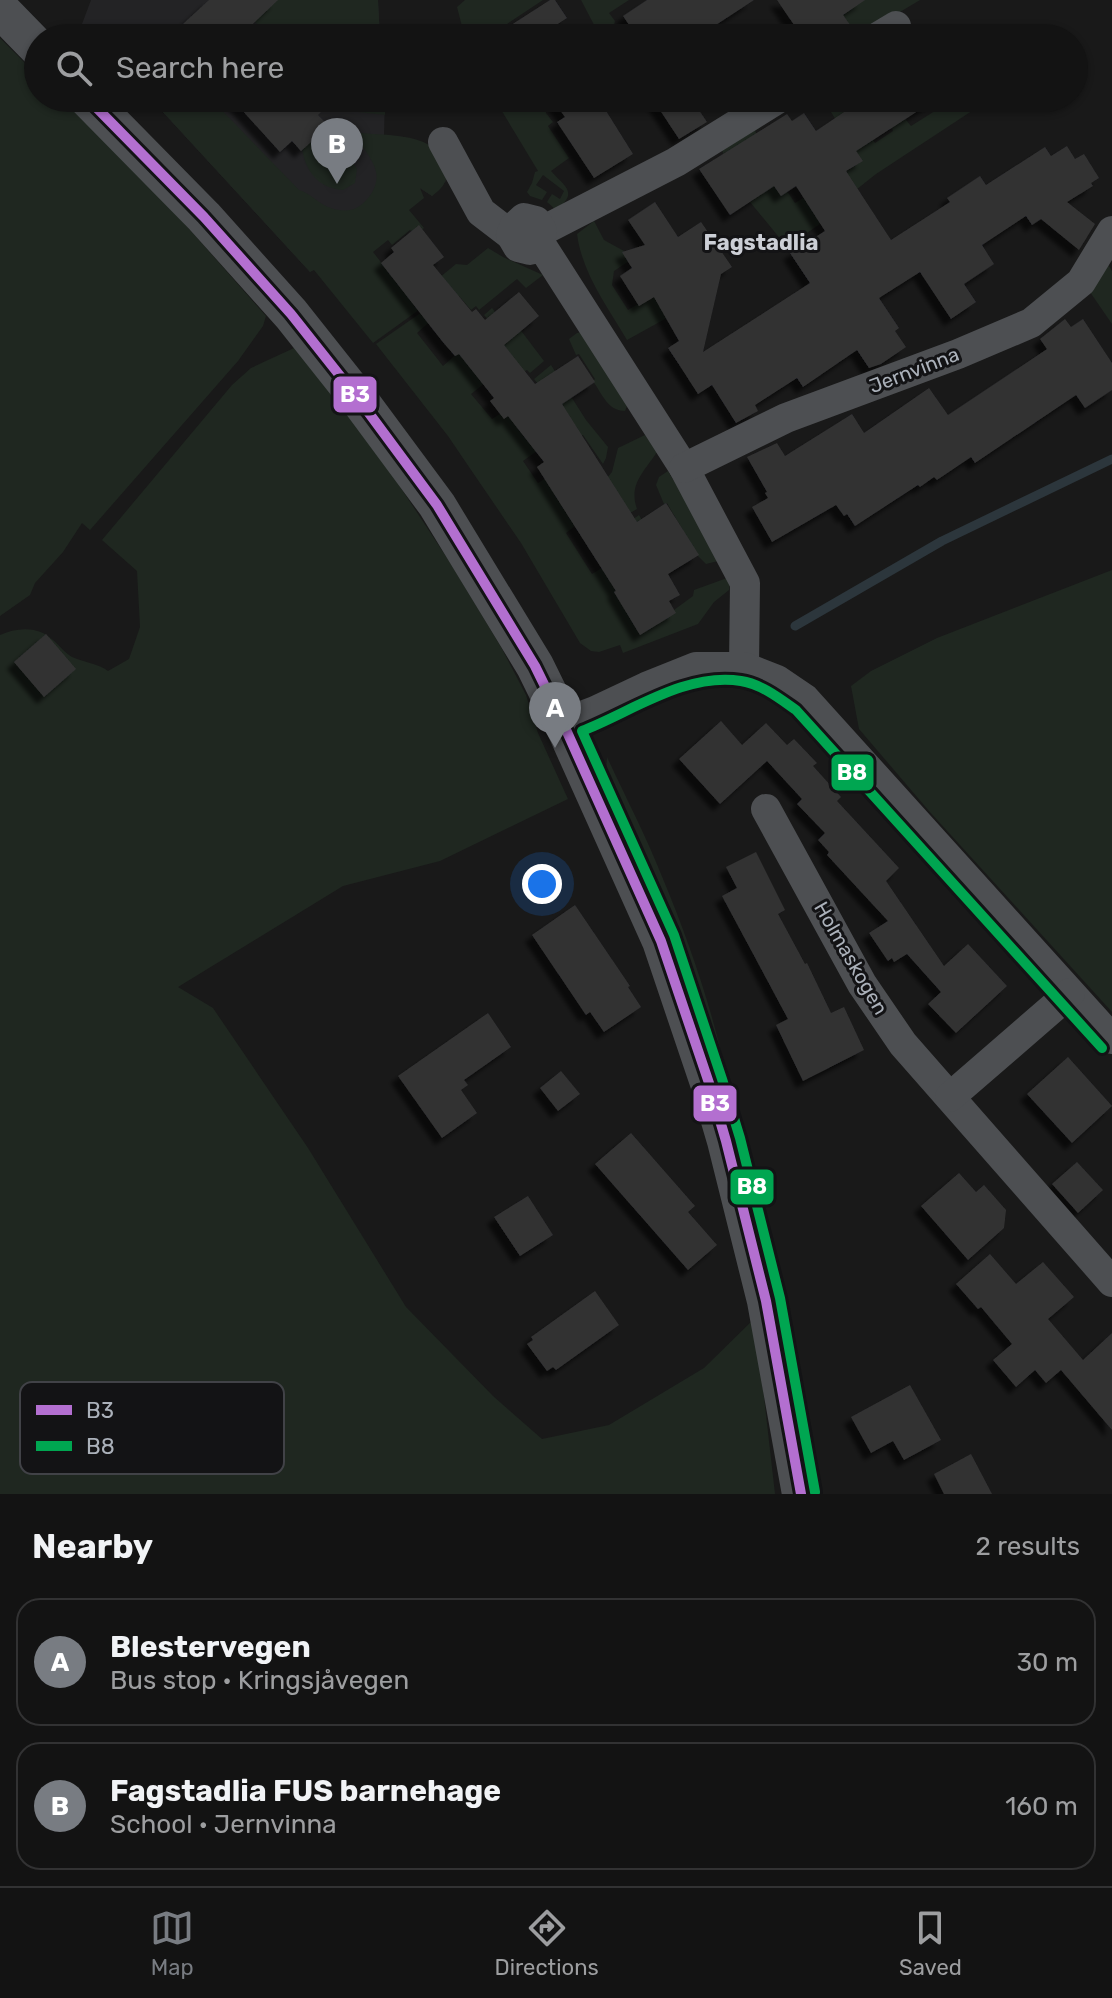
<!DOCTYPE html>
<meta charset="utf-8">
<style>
:root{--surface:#131313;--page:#1c1c1c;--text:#f1f3f6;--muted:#9d9ea0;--line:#323233;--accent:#787c82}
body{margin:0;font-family:Rubik,sans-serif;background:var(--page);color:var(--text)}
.you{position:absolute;left:542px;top:884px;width:28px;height:28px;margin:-20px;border:6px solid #fff;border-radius:50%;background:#1a73e8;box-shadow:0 0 0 12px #1a73e833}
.badge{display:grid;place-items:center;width:52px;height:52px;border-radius:50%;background:var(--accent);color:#fff;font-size:26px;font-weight:700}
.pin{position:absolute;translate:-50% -66px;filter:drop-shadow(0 2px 4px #0008)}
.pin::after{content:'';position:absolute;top:42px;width:28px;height:24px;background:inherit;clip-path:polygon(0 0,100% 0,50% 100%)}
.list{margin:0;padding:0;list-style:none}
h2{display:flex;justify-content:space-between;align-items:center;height:104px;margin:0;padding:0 32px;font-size:34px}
h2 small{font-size:26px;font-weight:400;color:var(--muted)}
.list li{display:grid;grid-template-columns:52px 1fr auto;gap:24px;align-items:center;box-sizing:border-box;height:128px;margin:0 16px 16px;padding:0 16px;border:2px solid var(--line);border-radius:24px}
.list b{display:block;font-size:30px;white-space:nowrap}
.list p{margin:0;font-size:26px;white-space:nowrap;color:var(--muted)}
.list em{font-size:26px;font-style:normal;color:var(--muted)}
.icon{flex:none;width:44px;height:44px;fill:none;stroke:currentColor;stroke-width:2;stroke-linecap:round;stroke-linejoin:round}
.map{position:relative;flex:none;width:1112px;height:1494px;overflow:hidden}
.search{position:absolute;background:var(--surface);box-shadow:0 2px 6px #0004;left:24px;right:24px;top:24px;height:88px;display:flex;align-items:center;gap:20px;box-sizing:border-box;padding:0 28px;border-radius:44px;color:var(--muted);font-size:30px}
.sheet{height:392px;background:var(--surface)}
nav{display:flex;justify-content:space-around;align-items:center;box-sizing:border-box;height:112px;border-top:2px solid var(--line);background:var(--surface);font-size:22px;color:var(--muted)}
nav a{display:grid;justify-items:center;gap:4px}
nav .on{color:var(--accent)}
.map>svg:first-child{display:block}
</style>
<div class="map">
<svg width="1112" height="1494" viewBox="0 0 1112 1494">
<defs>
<filter id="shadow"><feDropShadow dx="-7" dy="7" stdDeviation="2" flood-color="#0009"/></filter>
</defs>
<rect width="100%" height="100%" fill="#191919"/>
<!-- built -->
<g fill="#232325">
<polygon points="91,0 378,0 380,38 95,38 82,24"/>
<polygon points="150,98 385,98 384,135 404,137 427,145 446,181 432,196 418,187 310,272"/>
</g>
<!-- green -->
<g fill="#1f2720">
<polygon points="277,0 378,0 380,38 271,38 254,21"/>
<polygon points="465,0 543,0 504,26 512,38 465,38 457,7"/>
<polygon points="581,0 629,0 609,13 615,21 613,30 616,35 611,38 601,38"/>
<polygon points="842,0 920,0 858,37 841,13"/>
<polygon points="0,38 38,76 38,98 61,98 154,189 266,316 263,326 238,361 90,530 82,523 63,552 35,583 30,595 0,616"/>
<path d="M150 98H210L299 190C311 193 319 205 331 208 336 210 344 211 350 210 364 208 380 187 376 172 374 161 364 149 358 140L361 133C381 135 419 134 434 149 438 153 441 161 443 165 451 179 443 188 432 196L420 188 424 198 409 210 424 228 415 235 410 230 392 245 388 240 373 252 402 289 428 287 456 264 467 265 488 248 503 257 543 275 526 288 517 279 479 310 476 306 471 310 459 296 417 333 443 366 491 323 484 315 492 308 513 333 519 328 544 361 530 373 527 370 523 372 485 383 471 394 492 419 541 388 534 379 551 365 586 420 608 447 606 458 603 464 583 435 572 442 544 446 523 461 538 483 546 478H607L612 472 618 448 645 435 657 452C645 471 628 484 637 509L625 516 580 522 566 533 592 574 637 546 629 522 639 515 665 560 663 618 693 596 694 590 727 578 730 584 729 590 714 602 698 624 623 653 620 645 599 652 591 651 580 643 521 543 469 467 448 436 376 344 422 312 423 307 373 343 314 270 310 272Z"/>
<polygon points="329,98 385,98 385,115 340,110"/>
<path d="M494 98H545L548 102 546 113 553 122 548 126 569 158 551 171C565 187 579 192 556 210L547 202 552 194 560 199 564 191 543 175 536 185 547 192 542 200 530 196 527 192 532 183 535 172 538 171Z"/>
<polygon points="822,98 846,98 875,143 893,131 890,123 902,115 911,126 938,109 935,102 941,98 981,98 984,103 876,174 842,201 837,212 787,247 750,202 756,198 726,152 723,154 721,144 760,124 761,127 755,131 759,138 755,142 795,203 843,173 837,155 847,171 862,161"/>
<path d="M326 127 338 139 357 169 355 183 343 190C318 188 306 172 302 149Z"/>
<path d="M594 221 604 240 624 251 629 261 614 271 612 285 628 310 656 293 674 314 627 340C607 306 582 273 577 234Z"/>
<polygon points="1107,263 1112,271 1112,324 1090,292"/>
<path d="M582 332 627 406 625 411C608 411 602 394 593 381L595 379 579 354 576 355 569 339 577 333Z"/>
<path d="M294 348 323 382 387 467 451 564 501 647 526 695 538 733 568 799 440 861 343 886 178 987 213 1008 308 1148 406 1307 493 1396 542 1439 609 1425 704 1368 755 1318 775 1494H0V635C17 627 39 626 53 640 60 646 65 653 72 657 83 662 99 664 108 671L129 659 140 627 137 571 102 540 232 385 251 368Z"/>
<polygon points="668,471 720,558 718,561 706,564 698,556 667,503 664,504 656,485 659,477"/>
<polygon points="1112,570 1112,1012 929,811 859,729 851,686 871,671 937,638"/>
<path d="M607 757C625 796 645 834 661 874 694 953 720 1031 734 1115L606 772Z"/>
</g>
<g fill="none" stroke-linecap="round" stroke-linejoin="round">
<!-- stream -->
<polyline stroke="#2c363c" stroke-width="9" points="795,626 942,541 1112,459"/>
</g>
<!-- building -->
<g fill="#323233" filter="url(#shadow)">
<polygon points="209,0 278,0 238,38 197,38 183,24"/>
<polygon points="550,0 555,0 567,18 553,27 560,38 491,38"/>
<polygon points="647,0 754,0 696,38 638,38 623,16"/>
<polygon points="777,0 865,0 843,15 853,29 840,38 803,38"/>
<polygon points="231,98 308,98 321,112 318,115 329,126 301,151 292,141 280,152"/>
<polygon points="551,98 598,98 633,154 594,178 557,122 565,117"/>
<polygon points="652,98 691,98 707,122 679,139"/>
<polygon points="865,98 938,98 856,151 863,161 846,171 891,240 950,202 947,198 980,176 986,185 1045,147 1051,156 1067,146 1075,159 1084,154 1099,178 1091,183 1093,186 1067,202 1095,224 1079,250 1041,219 1032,225 1026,216 982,245 994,264 964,284 976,302 951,319 920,272 879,298 899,328 895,331 906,347 881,364 869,368 857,350 803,387 797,378 755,405 758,411 736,423 712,385 698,394 680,366 668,348 679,341 654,297 639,306 620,276 632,268 622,252 645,245 628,220 655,202 678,237 701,222 732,267 721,274 703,352 810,283 790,253 825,231 796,186 781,196 774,186 730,215 699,169 787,114 792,121 804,113 816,131"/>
<polygon points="419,225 444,257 433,265 472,312 476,309 485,320 519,292 539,316 504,345 535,384 578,356 595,382 562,404 637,522 666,503 699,555 668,574 680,595 669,601 676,613 640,635 614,592 616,591 537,467 544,462 508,416 504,419 490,401 494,398 459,354 455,356 442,341 381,263 394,252 391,248"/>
<polygon points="1065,319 1071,327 1083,319 1112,363 1112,390 1085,408 1076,395 975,463 971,457 937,480 934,477 920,487 918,485 855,526 847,514 844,516 836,505 772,542 752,507 768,498 765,493 767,492 747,457 777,443 785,456 852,414 864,433 929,388 948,415 1047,349 1040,339"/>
<polygon points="46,634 76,669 44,697 14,662"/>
<polygon points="721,721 742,745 766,723 787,745 794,739 817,763 813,766 841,797 837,801 899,868 886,881 944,966 968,944 1007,986 956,1033 928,1004 941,992 907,954 894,962 892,958 888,961 869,933 888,921 827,855 829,852 818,840 825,833 797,804 802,799 767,761 720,804 679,759"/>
<polygon points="756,852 785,910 778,914 805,964 807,963 831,1013 844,1007 864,1050 803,1081 776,1025 788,1019 722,896 737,888 726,867"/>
<polygon points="575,905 630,986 628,987 641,1007 604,1032 590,1012 586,1015 532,935"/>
<polygon points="488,1013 511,1047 464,1080 468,1085 461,1090 477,1113 442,1138 398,1076"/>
<polygon points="1068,1057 1112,1106 1072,1143 1027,1094"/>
<polygon points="561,1071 580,1094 558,1111 540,1088"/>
<polygon points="631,1133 695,1206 688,1212 717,1245 688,1270 595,1164"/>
<polygon points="1077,1162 1103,1190 1078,1213 1052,1184"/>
<polygon points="959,1173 976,1192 984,1185 1006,1210 1004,1228 968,1260 921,1206"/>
<polygon points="528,1196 553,1235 520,1256 494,1217"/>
<polygon points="990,1254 1016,1284 1043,1262 1074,1297 1048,1319 1083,1360 1112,1333 1112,1430 1061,1370 1046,1383 1035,1370 1016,1387 993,1360 1012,1344 981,1307 978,1309 956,1284"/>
<polygon points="595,1291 619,1325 556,1370 553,1367 547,1371 527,1344 533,1340 531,1337"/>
<polygon points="910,1385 941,1440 904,1460 893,1441 871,1453 851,1417"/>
<polygon points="971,1454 992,1494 944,1494 934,1474"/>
</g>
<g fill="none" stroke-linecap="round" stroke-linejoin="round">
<!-- minor -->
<g stroke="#4d4f52" stroke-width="30">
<polyline points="876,38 896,26"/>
<polyline points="443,142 481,212 511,235"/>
<polyline points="542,231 676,162 779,98"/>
<polyline points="540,243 530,250 518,247 511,235 514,227 524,218 536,221 542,231 540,243 684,468 745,583 744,667"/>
<polyline points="684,468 786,418 958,354 1031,323 1081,282 1112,231"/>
<polyline points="563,723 595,711 646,687 696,667 744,667 777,680 805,699 1112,1039"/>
<polyline points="766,809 862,984 903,1044 1112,1282"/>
<polyline points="950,1097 1070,993"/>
</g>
<!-- tertiary -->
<g stroke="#4d4f52" stroke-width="38">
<polyline points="0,9 38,48"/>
<polyline points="87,98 204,217 291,314 360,401 437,505 535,666 563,723 661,941 709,1083 726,1141 766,1301 801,1494"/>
</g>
<!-- bus-1 casing -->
<g stroke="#131315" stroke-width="16">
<polyline id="bus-1" points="87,98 204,217 291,314 360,401 437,505 535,666 563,723 661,941 709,1083 726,1141 766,1301 801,1494"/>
</g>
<!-- bus-2 casing -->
<g stroke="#131315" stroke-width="16">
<path id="bus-2" d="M815 1492 780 1298 740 1138 722 1079 674 935 582 731C631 712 686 672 741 681 761 684 779 698 796 710L1102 1048"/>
</g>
<!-- bus-1 -->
<use href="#bus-1" stroke="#b36fd0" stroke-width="10"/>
<!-- bus-2 -->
<use href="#bus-2" stroke="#00a651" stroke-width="10"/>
</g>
<g text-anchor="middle" stroke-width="6" stroke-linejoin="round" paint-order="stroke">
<!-- street labels -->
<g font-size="20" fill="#abb1ba" stroke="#131315">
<text transform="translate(914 370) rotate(-21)" y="7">Jernvinna</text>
<text transform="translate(851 958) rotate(60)" y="7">Holmaskogen</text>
</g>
<!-- neighbourhood labels -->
<g font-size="22" font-weight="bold" fill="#cccfd6" stroke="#131315">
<text x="761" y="250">Fagstadlia</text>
</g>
</g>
<!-- legend -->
<rect x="20" y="1382" width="264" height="92" rx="12" fill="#131315" stroke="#414247" stroke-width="2"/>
<rect x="36" y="1405" width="36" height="10" fill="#b36fd0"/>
<rect x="36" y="1441" width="36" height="10" fill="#00a651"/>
<g font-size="22" fill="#abb1ba">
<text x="86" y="1418">B3</text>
<text x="86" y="1454">B8</text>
</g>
<g stroke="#131315" stroke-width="3">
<rect x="332" y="375" width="46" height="39" rx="8" fill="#b36fd0"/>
<rect x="830" y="753" width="45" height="39" rx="8" fill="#00a651"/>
<rect x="692" y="1084" width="46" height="39" rx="8" fill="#b36fd0"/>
<rect x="729" y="1168" width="46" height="38" rx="8" fill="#00a651"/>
</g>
<g font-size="22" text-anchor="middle" font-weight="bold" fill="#fff">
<text x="355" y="402">B3</text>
<text x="852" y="780">B8</text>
<text x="715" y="1111">B3</text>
<text x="752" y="1194">B8</text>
</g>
</svg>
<div class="you"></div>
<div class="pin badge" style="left:555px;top:748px">A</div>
<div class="pin badge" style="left:337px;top:184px">B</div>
<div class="search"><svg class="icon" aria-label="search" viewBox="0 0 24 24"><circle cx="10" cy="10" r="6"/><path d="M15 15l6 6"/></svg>Search here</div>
</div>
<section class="sheet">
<h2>Nearby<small>2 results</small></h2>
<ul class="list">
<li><span class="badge">A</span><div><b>Blestervegen</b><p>Bus stop · Kringsjåvegen</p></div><em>30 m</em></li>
<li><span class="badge">B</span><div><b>Fagstadlia FUS barnehage</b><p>School · Jernvinna</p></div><em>160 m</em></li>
</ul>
</section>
<nav>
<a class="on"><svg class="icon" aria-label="map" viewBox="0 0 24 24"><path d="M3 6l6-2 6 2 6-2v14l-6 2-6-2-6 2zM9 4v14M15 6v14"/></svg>Map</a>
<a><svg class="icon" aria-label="directions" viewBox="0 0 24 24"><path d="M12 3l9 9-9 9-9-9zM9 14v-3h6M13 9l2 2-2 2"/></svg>Directions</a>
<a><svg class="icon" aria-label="saved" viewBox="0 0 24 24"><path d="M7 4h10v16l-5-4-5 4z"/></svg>Saved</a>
</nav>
